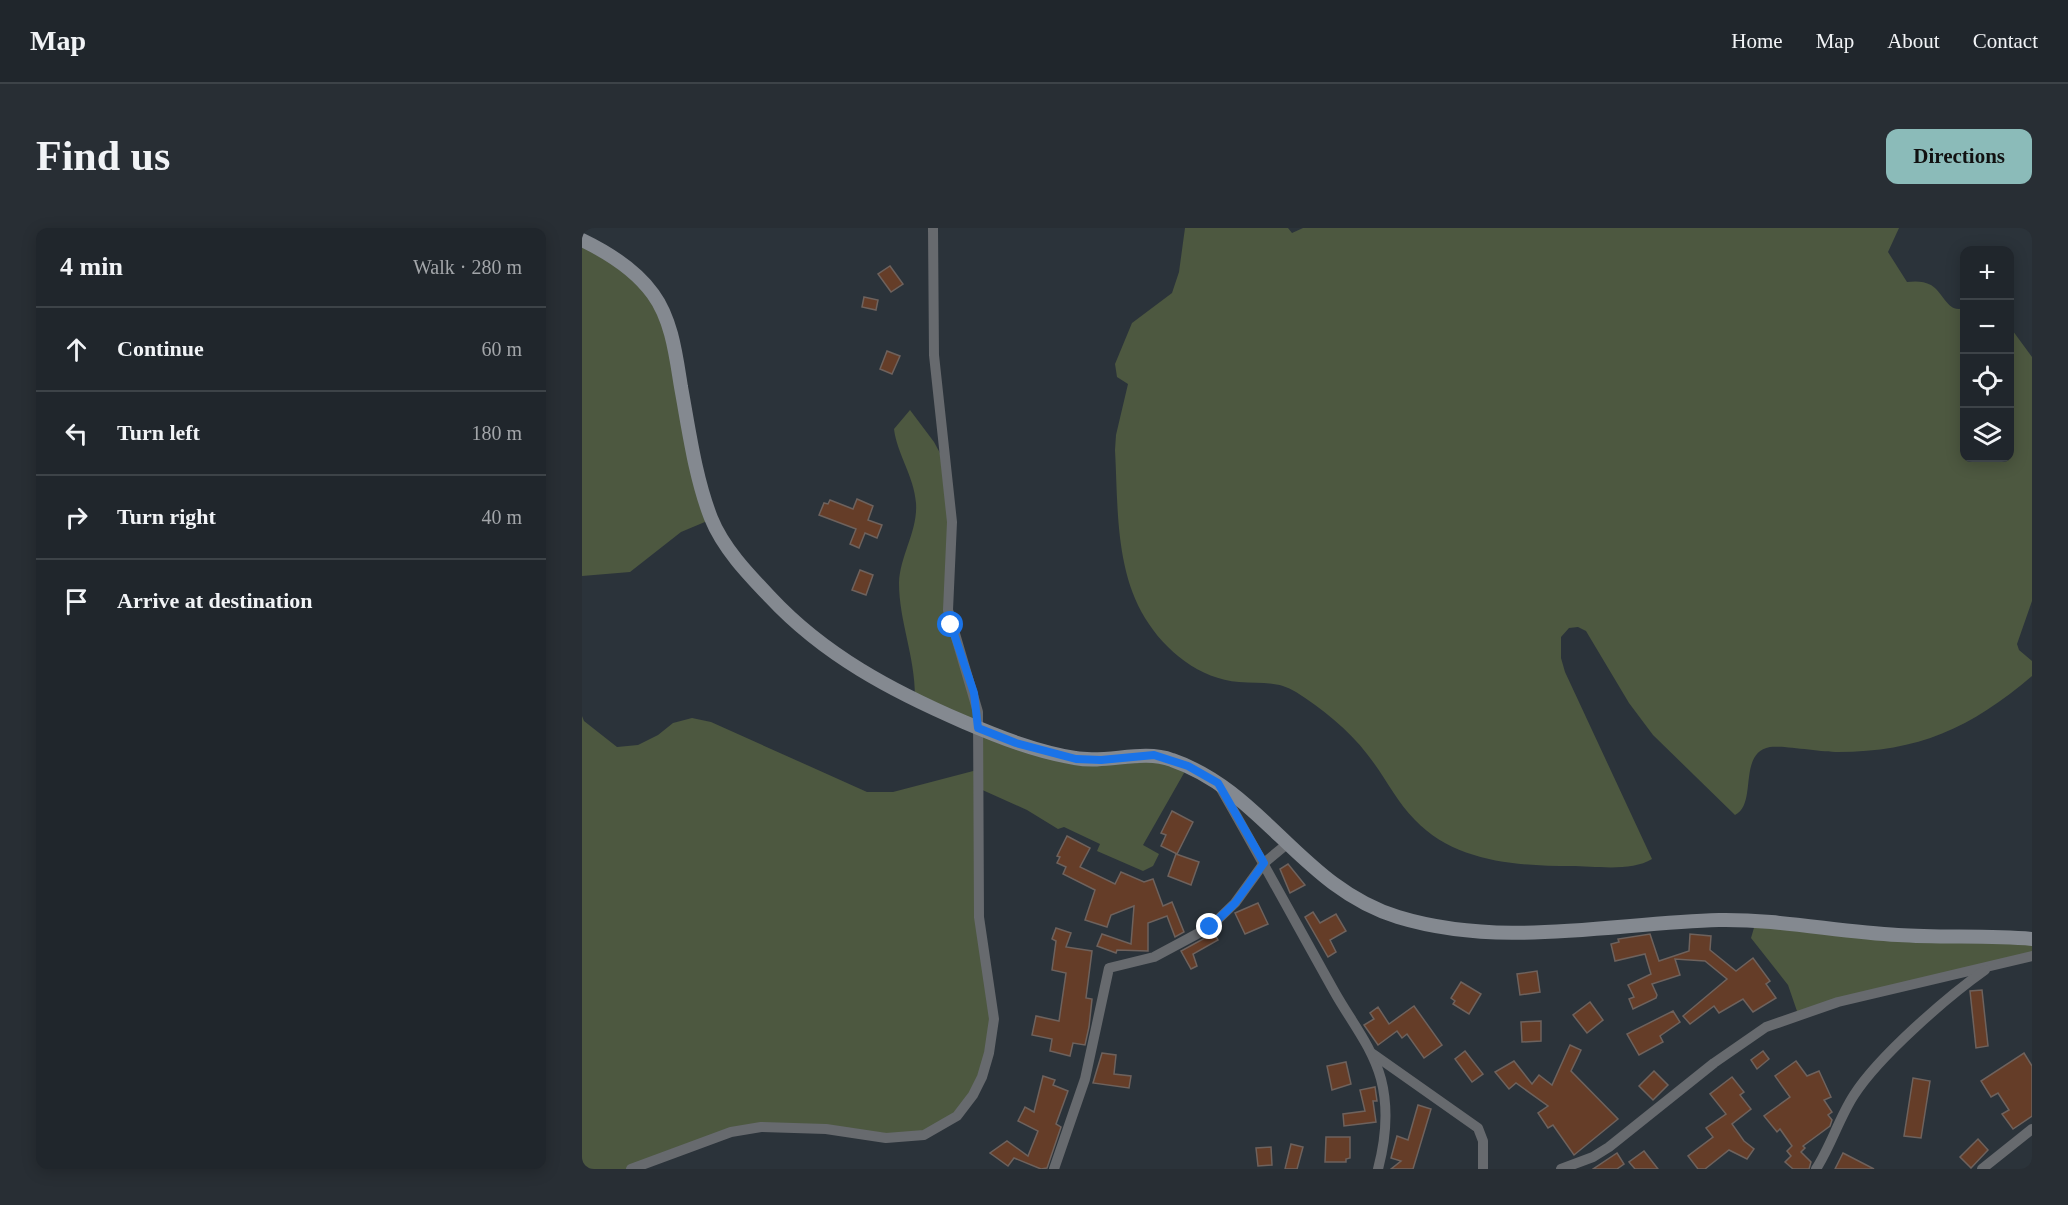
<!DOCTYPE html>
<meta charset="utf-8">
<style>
:root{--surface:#20262c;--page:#282e34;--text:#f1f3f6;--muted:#a2a5a9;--line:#3d4348;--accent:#8bbbb9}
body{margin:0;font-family:Georgia,serif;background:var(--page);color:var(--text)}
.controls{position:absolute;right:18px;top:18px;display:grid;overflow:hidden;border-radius:12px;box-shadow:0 3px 15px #0003}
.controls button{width:54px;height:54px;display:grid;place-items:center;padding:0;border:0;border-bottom:2px solid var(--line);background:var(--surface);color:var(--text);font:30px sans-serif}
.stop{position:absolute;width:18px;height:18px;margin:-14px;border:4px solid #1a73e8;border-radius:50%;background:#fff}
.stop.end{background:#1a73e8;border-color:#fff;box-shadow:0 2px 6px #0008}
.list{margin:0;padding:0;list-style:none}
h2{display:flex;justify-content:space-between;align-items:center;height:78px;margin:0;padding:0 24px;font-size:26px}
h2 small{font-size:20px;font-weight:400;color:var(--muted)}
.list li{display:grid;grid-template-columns:39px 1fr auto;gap:18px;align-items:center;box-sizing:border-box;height:84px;padding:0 24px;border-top:2px solid var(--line)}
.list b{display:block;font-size:22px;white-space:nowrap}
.list em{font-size:20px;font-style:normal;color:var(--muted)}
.icon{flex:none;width:33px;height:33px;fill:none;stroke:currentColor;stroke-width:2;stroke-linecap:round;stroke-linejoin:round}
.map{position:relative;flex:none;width:1450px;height:941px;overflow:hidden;border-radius:12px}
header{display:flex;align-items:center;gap:36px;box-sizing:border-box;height:84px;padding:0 30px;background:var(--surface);border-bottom:2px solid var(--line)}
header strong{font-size:28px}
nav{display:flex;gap:33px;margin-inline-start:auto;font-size:21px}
.intro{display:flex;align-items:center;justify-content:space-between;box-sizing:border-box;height:144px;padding:0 36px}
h1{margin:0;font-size:42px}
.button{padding:15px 27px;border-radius:12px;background:var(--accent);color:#111;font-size:21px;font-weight:700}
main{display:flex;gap:36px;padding:0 36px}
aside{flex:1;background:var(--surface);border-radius:12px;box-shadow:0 3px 15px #0003}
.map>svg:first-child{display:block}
</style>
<header>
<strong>Map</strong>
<nav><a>Home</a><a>Map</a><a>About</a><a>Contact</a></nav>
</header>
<div class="intro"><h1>Find us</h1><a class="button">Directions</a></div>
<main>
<aside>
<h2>4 min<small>Walk · 280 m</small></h2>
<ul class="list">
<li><svg class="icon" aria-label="ahead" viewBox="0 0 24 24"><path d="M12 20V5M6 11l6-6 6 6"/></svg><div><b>Continue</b></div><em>60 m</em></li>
<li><svg class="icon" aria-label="left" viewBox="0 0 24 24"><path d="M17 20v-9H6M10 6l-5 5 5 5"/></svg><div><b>Turn left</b></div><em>180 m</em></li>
<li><svg class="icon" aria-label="right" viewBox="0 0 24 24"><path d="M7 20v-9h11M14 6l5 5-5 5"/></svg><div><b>Turn right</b></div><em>40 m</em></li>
<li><svg class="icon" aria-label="arrive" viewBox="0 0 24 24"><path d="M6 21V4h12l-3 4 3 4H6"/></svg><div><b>Arrive at destination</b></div></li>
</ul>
</aside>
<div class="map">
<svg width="1450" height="941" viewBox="0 0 1450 941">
<rect width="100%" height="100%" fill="#2b333a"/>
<!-- green -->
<g fill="#4d5840">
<path d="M603 0H706L710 5 721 0H1317L1306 24 1325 54C1333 53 1342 53 1349 57 1362 65 1366 86 1382 80V230H1428V99L1450 129V373L1435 416 1437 422 1450 433V448C1389 500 1336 524 1256 524 1239 524 1200 517 1188 519 1155 525 1176 576 1153 587L1071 507 1047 475 1004 403 996 399 987 400 979 409V430L983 444 1070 631C1049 644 1013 638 989 638 935 638 873 634 833 592 814 573 802 547 785 526 767 502 739 480 714 464 695 452 678 456 657 454 618 451 583 423 563 390 533 341 536 277 533 222L534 207 546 156 535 149 533 136 550 95 590 65 597 44Z"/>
<polygon points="0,12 27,26 76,75 130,291 99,304 48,344 0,348"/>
<path d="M328 182 352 214 365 238 368 267 365 367 396 500 467 525 572 527 606 538 561 617 577 626 571 638 561 643 515 623 518 616 482 599 476 601 445 582 396 560 397 689 411 770 407 825 382 880 342 907 179 899 49 941H0V488L2 493 35 519 56 517 76 507 91 495 110 490 129 494 285 564H311L395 542 396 500 333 472C334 430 317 394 317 355 318 327 336 303 334 275 332 248 315 226 312 201Z"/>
<polygon points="1174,693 1450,711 1450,728 1216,786 1206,757 1169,710"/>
</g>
<!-- building -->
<g fill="#653d28" stroke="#6e625d" stroke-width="1.5">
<polygon points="308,38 321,56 309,64 296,46"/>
<polygon points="282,69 296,72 294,82 280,79"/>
<polygon points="305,123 318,128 310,146 298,141"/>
<polygon points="275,271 291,278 286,292 300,297 295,310 283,305 277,320 268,316 274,301 237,287 242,275 246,276 248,272 271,281"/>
<polygon points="278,342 291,347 284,367 270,362"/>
<polygon points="590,583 611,594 595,626 579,618 584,607 579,605"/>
<polygon points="485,608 508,620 498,639 533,656 539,644 562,654 571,651 581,678 590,674 602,704 593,709 585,688 566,695 566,723 535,722 534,725 515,718 520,706 549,716 552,678 529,687 525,699 503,692 513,662 481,646 484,639 475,635 478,629 475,628"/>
<polygon points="594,626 617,634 609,657 586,648"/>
<polygon points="706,636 723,657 708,665 698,641"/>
<polygon points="676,675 686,696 663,706 653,685"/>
<polygon points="731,684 738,695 754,686 764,703 748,712 754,724 746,729 723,689"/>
<polygon points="474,700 489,705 484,719 510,723 504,770 510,771 507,799 503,817 491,815 488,828 468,823 470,811 450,807 454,788 477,793 484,745 470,742 474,713 470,711"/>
<polygon points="632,705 636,712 611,726 615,738 609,741 599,723"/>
<polygon points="1068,706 1077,733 1107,723 1108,706 1129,708 1128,722 1154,743 1171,730 1188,753 1184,756 1194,770 1171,784 1161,771 1137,785 1132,778 1108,796 1101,788 1145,751 1123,733 1093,731 1098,747 1070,756 1075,767 1074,770 1051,781 1047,771 1052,769 1046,757 1069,746 1063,726 1033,733 1029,716 1037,714 1036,711"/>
<polygon points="955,743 958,764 938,767 935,746"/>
<polygon points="879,754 899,766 887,786 871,776 873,773 869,770"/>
<polygon points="1400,762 1406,818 1394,820 1388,763"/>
<polygon points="1008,774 1021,792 1005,805 991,787"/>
<polygon points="832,778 860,817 842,830 825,806 820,810 815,803 796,817 782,797 792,791 788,785 796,779 807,796"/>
<polygon points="1091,783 1098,794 1078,808 1081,814 1057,827 1045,806"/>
<polygon points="959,793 959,813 940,814 939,794"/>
<polygon points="988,817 999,822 989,843 1036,891 992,927 971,897 966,900 956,885 966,878 934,855 927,861 913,844 932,833 950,856 957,847 970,857"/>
<polygon points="883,823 901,846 890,854 873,831"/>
<polygon points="1181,823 1187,831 1175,841 1169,832"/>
<polygon points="520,825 534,827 532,846 549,848 547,860 511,855"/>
<polygon points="1442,825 1450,838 1450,888 1431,901 1420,886 1427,882 1416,865 1409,869 1399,853"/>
<polygon points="1214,833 1225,848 1237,843 1249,869 1242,872 1250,884 1246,887 1250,892 1248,898 1221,918 1223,920 1219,924 1229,934 1227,941 1211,941 1203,934 1209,928 1205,923 1210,918 1198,901 1195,904 1182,888 1208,869 1193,848"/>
<polygon points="764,834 769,856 750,862 745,838"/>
<polygon points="1072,843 1086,857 1071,872 1057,858"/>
<polygon points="461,848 473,852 471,857 486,863 474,896 479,899 465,940 459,941 432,930 426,938 408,925 425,913 446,928 456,903 436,893 443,879 452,884"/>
<polygon points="1150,849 1162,864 1158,867 1169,881 1150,896 1162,913 1172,921 1165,931 1147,922 1123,941 1116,941 1106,928 1131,909 1124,900 1144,886 1128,866"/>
<polygon points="1331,850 1348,853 1339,910 1322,908"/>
<polygon points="793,859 795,873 791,873 794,894 762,898 761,886 783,883 778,862"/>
<polygon points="836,877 849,881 831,941 809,941 819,933 809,930 815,908 826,912"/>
<polygon points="744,909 768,909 768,930 764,931 764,934 743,934"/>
<polygon points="1396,911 1406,922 1389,940 1378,929"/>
<polygon points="709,916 721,919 715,941 703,941"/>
<polygon points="689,919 690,937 676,938 674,920"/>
<polygon points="1062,923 1076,941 1053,941 1047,934"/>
<polygon points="1035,925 1042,936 1035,941 1011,941"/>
<polygon points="1261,925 1292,941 1253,941"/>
</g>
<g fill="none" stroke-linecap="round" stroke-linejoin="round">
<!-- street -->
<g stroke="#676a6e" stroke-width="10">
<path d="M638 559C677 627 714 695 752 763 768 792 790 818 799 851 807 882 804 911 796 941"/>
<polyline points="791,826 896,900 901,913 901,941"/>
<polyline points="49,941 149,904 179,899 244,901 304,910 342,907 375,888 391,867 400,849 407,825 412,791 397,689 396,484 366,382 370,294 352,127 351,0"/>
<polyline points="472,941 503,851 527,740 572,729 628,699 653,675 682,635 705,616"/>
<polyline points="979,941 1011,929 1027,919 1132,835 1184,799 1256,774 1450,728"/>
<path d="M1234 941C1249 918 1257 890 1272 867 1297 828 1365 769 1403 742"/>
<polyline points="1400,941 1450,901"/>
</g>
<!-- secondary -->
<path stroke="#848990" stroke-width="14" d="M0 12C27 25 53 41 71 66 90 92 94 128 99 159 107 202 113 249 129 290 141 320 166 346 188 369 242 427 310 463 382 494 417 509 455 524 493 530 525 536 560 521 590 532 681 563 720 660 816 689 921 721 1030 695 1137 692 1197 691 1256 704 1316 707 1360 710 1405 707 1450 711"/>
</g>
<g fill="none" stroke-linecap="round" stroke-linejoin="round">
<!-- route -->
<polyline stroke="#1a73e8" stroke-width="8" points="369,397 392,465 396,500 434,515 494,531 519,532 572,527 606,538 636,555 682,635 653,675 628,699"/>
</g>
</svg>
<div class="controls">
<button>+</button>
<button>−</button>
<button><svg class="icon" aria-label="locate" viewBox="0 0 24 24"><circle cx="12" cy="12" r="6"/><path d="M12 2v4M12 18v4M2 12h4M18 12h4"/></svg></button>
<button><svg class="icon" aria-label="layers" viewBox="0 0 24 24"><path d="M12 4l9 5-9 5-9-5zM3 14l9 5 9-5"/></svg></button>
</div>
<div class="stop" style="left:369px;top:397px"></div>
<div class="stop end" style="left:628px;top:699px"></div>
</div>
</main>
